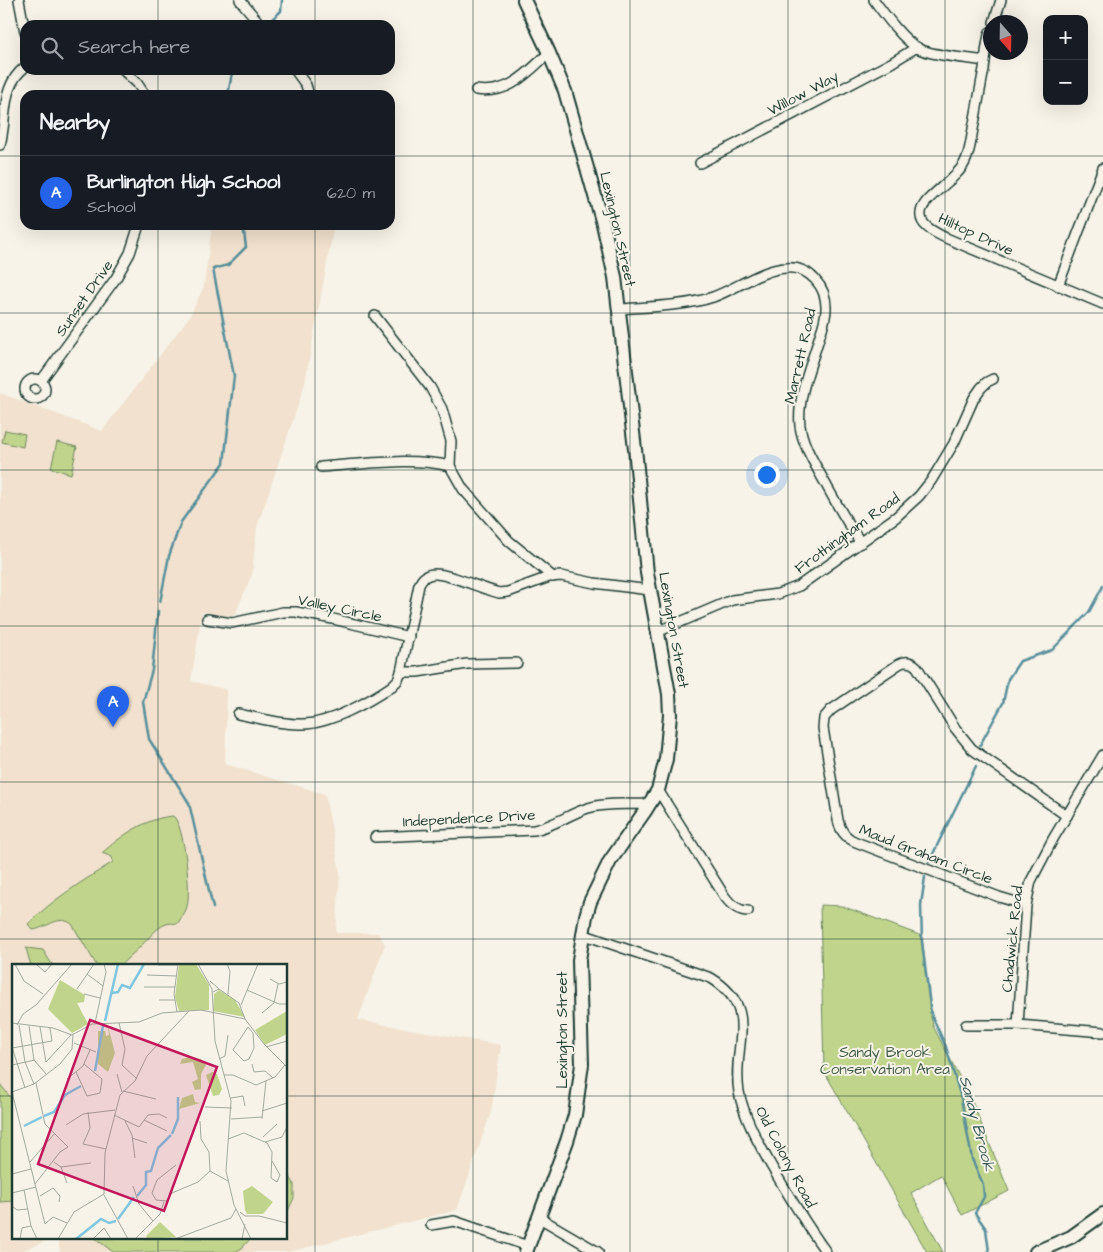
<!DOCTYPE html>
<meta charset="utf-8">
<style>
:root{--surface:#171b24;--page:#242831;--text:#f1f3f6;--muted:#9ea1a6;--line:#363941;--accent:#2563eb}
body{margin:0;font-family:"Architects Daughter",sans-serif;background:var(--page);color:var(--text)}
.controls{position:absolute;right:15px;top:15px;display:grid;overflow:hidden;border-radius:10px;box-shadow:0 5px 20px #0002}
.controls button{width:45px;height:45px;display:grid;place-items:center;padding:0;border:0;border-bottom:1px solid var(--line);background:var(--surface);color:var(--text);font:25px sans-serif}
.compass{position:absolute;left:983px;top:15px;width:45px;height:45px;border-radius:50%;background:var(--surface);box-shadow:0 5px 20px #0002;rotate:160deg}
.you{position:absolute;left:766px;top:474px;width:18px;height:18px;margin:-12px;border:4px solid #fff;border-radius:50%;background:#1a73e8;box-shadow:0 0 0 8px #1a73e833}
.badge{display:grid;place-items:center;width:32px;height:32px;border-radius:50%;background:var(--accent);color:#fff;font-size:16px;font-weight:700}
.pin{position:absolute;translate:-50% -41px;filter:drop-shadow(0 1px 2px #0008)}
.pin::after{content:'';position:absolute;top:26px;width:18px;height:15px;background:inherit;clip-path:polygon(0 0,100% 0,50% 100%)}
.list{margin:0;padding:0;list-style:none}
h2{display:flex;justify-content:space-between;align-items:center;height:65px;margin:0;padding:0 20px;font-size:21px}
h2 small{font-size:16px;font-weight:400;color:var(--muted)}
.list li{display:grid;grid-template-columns:32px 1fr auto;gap:15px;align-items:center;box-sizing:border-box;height:75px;padding:0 20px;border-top:1px solid var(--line)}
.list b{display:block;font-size:19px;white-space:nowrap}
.list p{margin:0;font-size:16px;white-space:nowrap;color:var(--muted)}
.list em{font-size:16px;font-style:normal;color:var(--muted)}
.icon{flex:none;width:28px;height:28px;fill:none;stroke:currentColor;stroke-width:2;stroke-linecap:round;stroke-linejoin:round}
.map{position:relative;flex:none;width:1103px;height:1252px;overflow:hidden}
.search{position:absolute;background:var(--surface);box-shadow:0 5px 20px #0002;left:20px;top:20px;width:375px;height:55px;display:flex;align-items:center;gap:12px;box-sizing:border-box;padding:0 18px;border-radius:15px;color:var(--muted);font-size:19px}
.panel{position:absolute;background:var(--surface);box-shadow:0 5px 20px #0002;left:20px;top:90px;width:375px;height:140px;border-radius:15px}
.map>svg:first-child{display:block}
</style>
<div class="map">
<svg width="1103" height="1252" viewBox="0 0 1103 1252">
<rect width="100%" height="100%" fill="#f7f3e8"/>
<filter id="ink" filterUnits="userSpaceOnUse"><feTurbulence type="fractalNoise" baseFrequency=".02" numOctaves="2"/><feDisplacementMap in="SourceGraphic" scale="10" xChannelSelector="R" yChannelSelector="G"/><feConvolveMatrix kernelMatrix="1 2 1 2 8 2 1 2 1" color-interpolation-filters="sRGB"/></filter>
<g filter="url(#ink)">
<!-- built -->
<polygon fill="#f1e1ce" points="212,225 334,225 304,387 257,527 252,574 235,615 224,616 202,612 191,681 227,690 225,764 325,794 340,872 336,933 378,933 385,944 358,1020 501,1045 491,1112 457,1210 288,1252 60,1252 58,1238 286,1238 286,966 14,966 14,1238 53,1238 19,1252 0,1252 0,393 102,431 190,316 204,286"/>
<!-- green -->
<g fill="#c0d58b" stroke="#708960">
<polygon points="5,430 25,434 23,447 2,442"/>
<polygon points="57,442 77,447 71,474 51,468"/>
<path d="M173 816C184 824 190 885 188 899 188 909 183 916 177 924 162 919 150 937 141 946 134 953 126 959 120 966H97L72 924C59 914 47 928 33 930L28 924C53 899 83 881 113 862L112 857 102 853C121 836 146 818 173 816Z"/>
<polygon points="820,905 842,906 922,936 930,1012 933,1026 971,1099 1009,1191 962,1215 941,1175 911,1193 943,1252 927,1252 824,1071"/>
<polygon points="26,948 43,950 53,966 31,966"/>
<polygon points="0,1084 14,1102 14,1201 0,1202"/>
<polygon points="286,1169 294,1184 294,1198 286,1215"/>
<polygon points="95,1238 251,1238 242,1248 235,1252 113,1252"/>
</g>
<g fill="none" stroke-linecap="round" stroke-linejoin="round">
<!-- stream -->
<g stroke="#598f9b" stroke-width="2.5">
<polyline points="269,22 281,11 282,0"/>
<polyline points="228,95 232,73 235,70"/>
<polyline points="160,602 169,556 181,522 224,463 234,376 213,269 228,265 246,247 243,225"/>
<polyline points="158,611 152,670 143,702 149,739 189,803 213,908"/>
<polyline points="980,745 1003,703 1008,679 1020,661 1052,650 1089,612 1103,586"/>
<polyline points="929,862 976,766"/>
<polyline points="925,877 921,905 922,942 931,1014 946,1047 961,1098 972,1159 983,1184 984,1197 975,1213 986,1229 989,1252"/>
</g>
<!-- street casing -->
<g stroke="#1f3d34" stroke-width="12">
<g id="street">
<polyline points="19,0 25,32"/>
<polyline points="240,0 261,25"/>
<path d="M874 0C885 15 903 40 919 49 934 56 967 58 985 61"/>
<polyline points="994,22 1001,0"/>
<path d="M990 32C986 44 986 56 984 69 980 89 977 109 973 129 971 140 970 152 965 162 957 180 922 197 921 213 919 226 936 233 946 238L1103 304"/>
<polyline points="123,70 137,83 145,95"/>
<polyline points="295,70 306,85 309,95"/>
<path d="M476 90C509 95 527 73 549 53"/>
<path d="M0 145C8 115 0 87 25 67"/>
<polyline points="700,163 891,63 917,47"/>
<polyline points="1058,286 1103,168"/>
<path d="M619 309C648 307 686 306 713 297 736 289 762 269 786 268 809 266 827 287 826 309 826 319 822 329 819 338 811 366 797 396 800 426 803 446 815 464 824 481 836 503 847 523 861 543"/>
<polyline points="375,316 430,387 442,409 451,441 450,466 463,489 509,541 553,577"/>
<circle cx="35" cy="389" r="10"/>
<polyline points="41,381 116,278 130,253 139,225"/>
<path d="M321 467C361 464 412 457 450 466"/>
<polyline points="207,619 232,623 283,612 296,612 333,619 409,637"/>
<polyline points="657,632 732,600 778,594 799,586 896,517 919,496 931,481 954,443 974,398 981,388 987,382 993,379"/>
<polyline points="401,672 417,672 467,664 517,663"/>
<path d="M238 714C259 718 282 725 303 724 330 724 370 701 392 686L398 680 401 672 419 585C422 578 427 574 434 574 448 573 482 589 499 593L508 592 549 577 561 576 594 583 650 590"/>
<path d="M658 790 725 897C731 905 738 911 748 911"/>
<path d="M375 837 534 830C554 826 569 814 588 808 607 802 630 805 649 804"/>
<path d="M1026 905 999 897 856 842C846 838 840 831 838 820L823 728 824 718 831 710 899 664C906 660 912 662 917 667L955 728 972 749 1067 816"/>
<path d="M582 934 711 978C762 1009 731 1046 739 1092 744 1117 757 1140 769 1162 787 1193 805 1223 826 1252"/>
<polyline points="966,1025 1018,1025 1103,1032"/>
<polyline points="1018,1025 1026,905 1031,881 1053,839 1103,755"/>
<polyline points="538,1217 598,1252"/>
<polyline points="431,1225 454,1221 528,1246"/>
</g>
</g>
<!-- secondary casing -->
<g stroke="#1f3d34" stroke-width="16">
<g id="secondary">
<polyline points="524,0 549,53 565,91 603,224 615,277 636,458 647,573 669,694 670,715 666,759 658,790 645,811 610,861 590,902 586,916 579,960 582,1064 575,1115 567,1141 526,1252"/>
<polyline points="1036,1252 1071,1237 1103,1214"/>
</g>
</g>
<!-- street -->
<use href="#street" stroke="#f7f3e8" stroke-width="9"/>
<!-- secondary -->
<use href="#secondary" stroke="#f7f3e8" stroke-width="12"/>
</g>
</g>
<!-- grid -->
<path fill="none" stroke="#1f3d34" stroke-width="1" stroke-opacity="0.55" d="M158 0V25M315 0V25M473 0V1252M630 0V1252M788 0V1252M945 0V1252M158 70V95M315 70V95M0 156H25M390 156H1103M158 225V966M315 225V1252M0 313H1103M0 470H1103M0 626H1103M0 782H1103M0 939H1103M0 1096H14M286 1096H1103M158 1238V1252"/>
<g text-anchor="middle" stroke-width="4" stroke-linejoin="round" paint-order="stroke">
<!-- street labels -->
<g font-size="15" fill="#1f3d34" stroke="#f7f3e8">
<text transform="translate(803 93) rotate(-28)" y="5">Willow Way</text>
<text transform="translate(618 229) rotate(77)" y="5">Lexington Street</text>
<text transform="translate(976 234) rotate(25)" y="5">Hilltop Drive</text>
<text transform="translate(84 298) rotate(-55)" y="5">Sunset Drive</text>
<text transform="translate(800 356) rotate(-77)" y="5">Marrett Road</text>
<text transform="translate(847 533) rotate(-36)" y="5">Frothingham Road</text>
<text transform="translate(340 608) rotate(12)" y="5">Valley Circle</text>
<text transform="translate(674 630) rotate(80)" y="5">Lexington Street</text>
<text transform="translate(469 818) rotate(-3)" y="5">Independence Drive</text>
<text transform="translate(926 854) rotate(21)" y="5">Maud Graham Circle</text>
<text transform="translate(1012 939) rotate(-84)" y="5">Chadwick Road</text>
<text transform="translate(562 1030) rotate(-90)" y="5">Lexington Street</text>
<text transform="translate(786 1157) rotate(62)" y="5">Old Colony Road</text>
</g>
<!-- park labels -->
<g font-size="15" fill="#3f5b45" stroke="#f7f3e8">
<text x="885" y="1057">Sandy Brook<tspan x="885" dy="17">Conservation Area</tspan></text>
</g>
<!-- water labels -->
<g font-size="16" font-style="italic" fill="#325856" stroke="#f7f3e8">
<text transform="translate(978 1123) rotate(75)" y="6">Sandy Brook</text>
</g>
</g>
<!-- overview -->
<g transform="translate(12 964)">
<rect width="275" height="275" fill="#f7f3e8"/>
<path d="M167 0H184L197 21V46L167 47 163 33ZM48 16 73 31 72 38 65 39 76 60 60 69 36 45ZM207 26 223 36 233 53 201 47 202 30ZM275 47V70L253 81 243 66ZM96 62 103 89 96 108 86 100V67H93L94 72 97 71ZM178 93 189 95 194 101 189 110V125L183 126 180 118 186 115 181 98 168 100 170 95ZM200 108 205 110 210 125 207 131 201 132 194 111ZM181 130 183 138 188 139 167 145 170 134ZM240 222 261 238 251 250H235L233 246 231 227ZM148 258 164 273 136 275 134 272Z" fill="#c0d58b"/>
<path fill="none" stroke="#7fc6e0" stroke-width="2.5" d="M100 29 106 28 110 21 118 24 132 0M93 57 106 0M83 107 91 62M32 152 42 148 53 131 69 122M12 162 30 153M160 170 166 155V133M125 232 134 221V208L139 207 146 184 159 171M106 255 122 233M64 275 89 255 97 259 104 257"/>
<path fill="none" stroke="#a1aaa0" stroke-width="1" d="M3 0 12 17 31 30M24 0 33 8 40 0M186 0 200 25 203 77 219 137 214 207 222 241 239 275M215 0 218 7 216 30M146 1H166M75 10 91 22M135 11 164 12M258 15 267 20 275 18M198 17 207 25 201 28M132 23H163M65 25 82 0M207 25 227 39 233 55 252 80 275 103M235 26 267 40H275M72 30 88 34M147 36H163M229 41 246 0M165 48 162 30 166 0M250 49 262 39 266 20M0 59 41 64 60 71 80 60 127 58 150 49 189 46 233 55M83 59 94 8 92 0M107 59 113 85 110 101 125 115M5 61 11 50 24 41 60 0M7 61 13 98 22 120M17 62 22 96 35 111M28 63 34 98 59 71M236 63 241 69 242 84 237 95 232 97 221 86ZM62 79 84 88M0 83 13 124M254 83 275 77M0 84 40 77 38 64M207 95 213 92 216 71M240 100 242 108 253 107 261 114M0 101 23 96M64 108 75 132 88 129 90 115 72 100M105 110 110 128M212 111H221L244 121 263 113 273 101M55 115 71 102 78 86M111 127 144 135M0 128 33 260 41 253 55 259M0 128 22 120 48 100 60 85 61 71M219 134 231 132 233 142M193 143 220 144M250 147 275 139M76 148 78 164 71 180 94 185M102 151 127 163 136 151 147 150 155 154M219 155 250 153M250 155 254 117M132 156 155 167M113 157 120 171 123 194M188 157 189 175 197 188 198 207 216 217M54 161 71 150 103 146M251 173 265 160M120 174 135 179M216 175 232 169 255 179 260 188 259 214 265 218 268 211 260 197M253 178 270 173 275 163M18 198 43 169M42 198 49 203 55 219M164 201 145 216 140 229 144 236 154 237 160 229 186 218 198 207M49 203 79 199M0 210 19 205M23 220 48 188 56 183 33 160 24 119M121 222 127 240 141 257M12 226 19 262 25 275M0 229 24 223M92 231 116 275M28 232 41 224 48 232 47 238M0 242 5 246 16 245M228 248 233 252H247L275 259M8 275 10 264 19 262M46 275 62 248 92 230 93 189 108 131 123 117 135 92 177 47M81 275 92 264 99 275M123 275 148 250 152 238M163 275 219 254 224 245M230 275 233 260"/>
<path fill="#c2185b" fill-opacity="0.15" stroke="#c2185b" stroke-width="2.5" d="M78 56 205 103 152 247 26 200Z"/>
<rect width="275" height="275" fill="none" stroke="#1f3d34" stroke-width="2.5"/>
</g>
</svg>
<div class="controls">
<button>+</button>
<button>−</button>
</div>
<svg class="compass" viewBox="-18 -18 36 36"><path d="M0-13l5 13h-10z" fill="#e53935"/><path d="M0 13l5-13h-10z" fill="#9ea1a6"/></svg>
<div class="you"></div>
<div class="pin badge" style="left:113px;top:727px">A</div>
<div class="search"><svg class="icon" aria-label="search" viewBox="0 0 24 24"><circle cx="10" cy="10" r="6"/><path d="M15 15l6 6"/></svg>Search here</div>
<section class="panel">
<h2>Nearby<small></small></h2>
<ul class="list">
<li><span class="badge">A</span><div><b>Burlington High School</b><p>School</p></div><em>620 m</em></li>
</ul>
</section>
</div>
